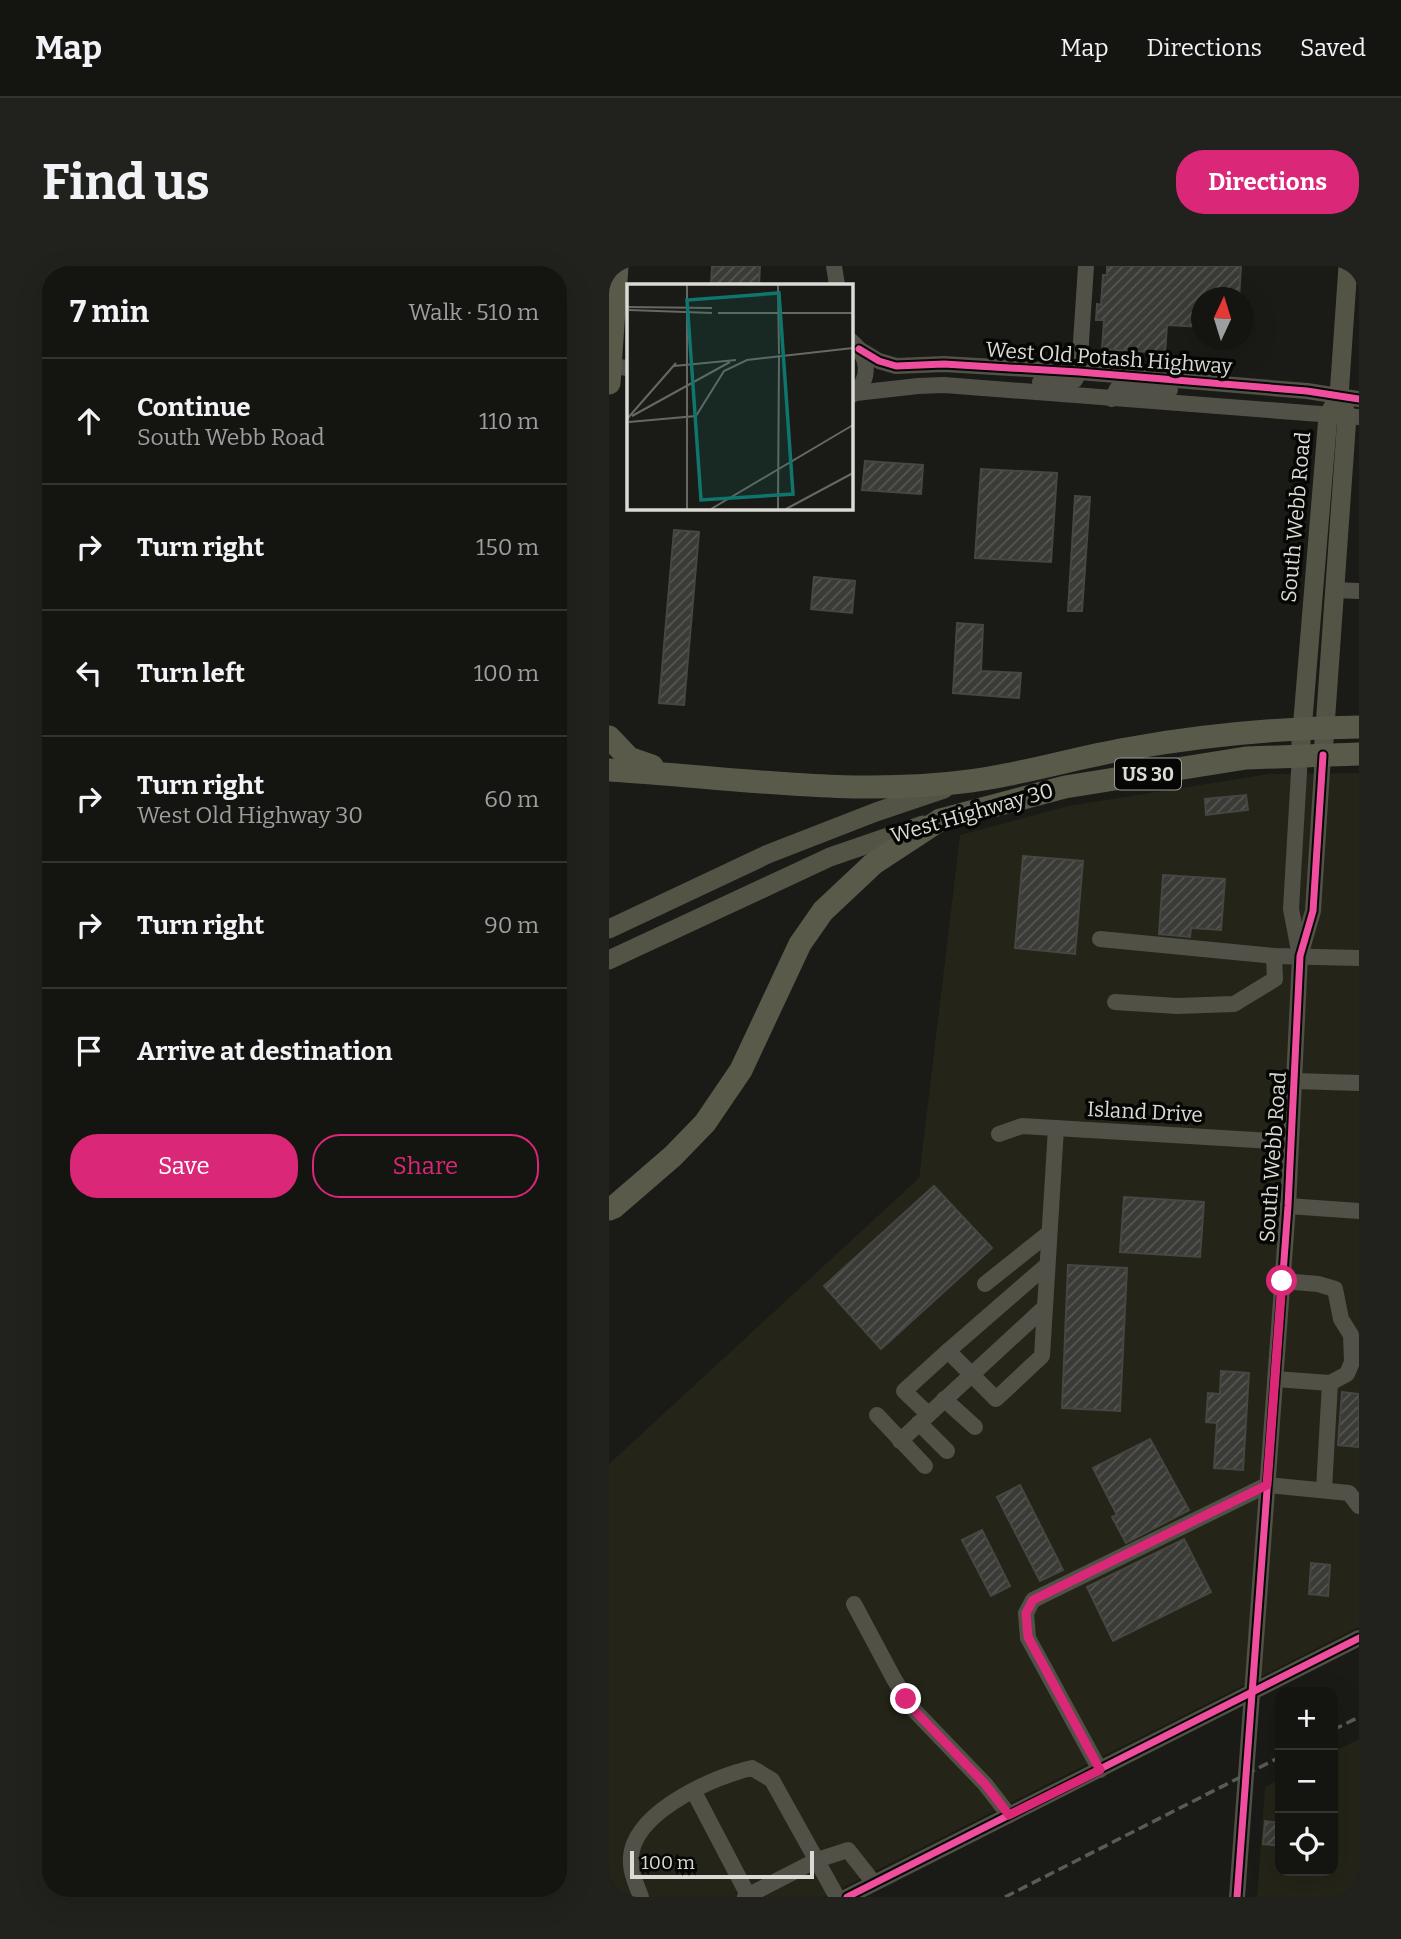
<!DOCTYPE html>
<meta charset="utf-8">
<style>
:root{--surface:#141410;--page:#21211e;--text:#f1f3f6;--muted:#9d9e9f;--line:#333330;--accent:#db2777}
body{margin:0;font-family:Bitter,serif;background:var(--page);color:var(--text)}
.controls{position:absolute;right:21px;bottom:21px;display:grid;overflow:hidden;border-radius:14px;box-shadow:0 7px 28px #0002}
.controls button{width:63px;height:63px;display:grid;place-items:center;padding:0;border:0;border-bottom:2px solid var(--line);background:var(--surface);color:var(--text);font:35px sans-serif}
.compass{position:absolute;left:582px;top:21px;width:63px;height:63px;border-radius:50%;background:var(--surface);box-shadow:0 7px 28px #0002;rotate:4deg}
.scale{position:absolute;left:21px;bottom:18px;width:184px;box-sizing:border-box;padding-left:7px;border:4px solid #dbdbd6;border-top:0;font-size:19px;line-height:24px;white-space:nowrap;color:#dbdbd6;-webkit-text-stroke:5px #060604;paint-order:stroke}
.stop{position:absolute;width:21px;height:21px;margin:-16px;border:5px solid #db2777;border-radius:50%;background:#fff}
.stop.end{background:#db2777;border-color:#fff;box-shadow:0 2px 7px #0008}
.list{margin:0;padding:0;list-style:none}
h2{display:flex;justify-content:space-between;align-items:center;height:91px;margin:0;padding:0 28px;font-size:30px}
h2 small{font-size:23px;font-weight:400;color:var(--muted)}
.list li{display:grid;grid-template-columns:46px 1fr auto;gap:21px;align-items:center;box-sizing:border-box;height:126px;padding:0 28px;border-top:2px solid var(--line)}
.list b{display:block;font-size:26px;white-space:nowrap}
.list p{margin:0;font-size:23px;white-space:nowrap;color:var(--muted)}
.list em{font-size:23px;font-style:normal;color:var(--muted)}
.actions{display:flex;gap:14px;padding:21px 28px}
.actions a{flex:1;padding:16px 0;border:2px solid var(--accent);border-radius:28px;text-align:center;font-size:24px;color:var(--accent)}
.actions .main{background:var(--accent);color:#fff}
.icon{flex:none;width:38px;height:38px;fill:none;stroke:currentColor;stroke-width:2;stroke-linecap:round;stroke-linejoin:round}
.map{position:relative;flex:none;width:750px;height:1631px;overflow:hidden;border-radius:28px}
header{display:flex;align-items:center;gap:42px;box-sizing:border-box;height:98px;padding:0 35px;background:var(--surface);border-bottom:2px solid var(--line)}
header strong{font-size:33px}
nav{display:flex;gap:38px;margin-inline-start:auto;font-size:24px}
.intro{display:flex;align-items:center;justify-content:space-between;box-sizing:border-box;height:168px;padding:0 42px}
h1{margin:0;font-size:49px}
.button{padding:18px 32px;border-radius:28px;background:var(--accent);color:#fff;font-size:24px;font-weight:700}
main{display:flex;gap:42px;padding:0 42px}
aside{flex:1;background:var(--surface);border-radius:28px;box-shadow:0 7px 28px #0002}
.map>svg:first-child{display:block}
</style>
<header>
<strong>Map</strong>
<nav><a>Map</a><a>Directions</a><a>Saved</a></nav>
</header>
<div class="intro"><h1>Find us</h1><a class="button">Directions</a></div>
<main>
<aside>
<h2>7 min<small>Walk · 510 m</small></h2>
<ul class="list">
<li><svg class="icon" aria-label="ahead" viewBox="0 0 24 24"><path d="M12 20V5M6 11l6-6 6 6"/></svg><div><b>Continue</b><p>South Webb Road</p></div><em>110 m</em></li>
<li><svg class="icon" aria-label="right" viewBox="0 0 24 24"><path d="M7 20v-9h11M14 6l5 5-5 5"/></svg><div><b>Turn right</b></div><em>150 m</em></li>
<li><svg class="icon" aria-label="left" viewBox="0 0 24 24"><path d="M17 20v-9H6M10 6l-5 5 5 5"/></svg><div><b>Turn left</b></div><em>100 m</em></li>
<li><svg class="icon" aria-label="right" viewBox="0 0 24 24"><path d="M7 20v-9h11M14 6l5 5-5 5"/></svg><div><b>Turn right</b><p>West Old Highway 30</p></div><em>60 m</em></li>
<li><svg class="icon" aria-label="right" viewBox="0 0 24 24"><path d="M7 20v-9h11M14 6l5 5-5 5"/></svg><div><b>Turn right</b></div><em>90 m</em></li>
<li><svg class="icon" aria-label="arrive" viewBox="0 0 24 24"><path d="M6 21V4h12l-3 4 3 4H6"/></svg><div><b>Arrive at destination</b></div></li>
</ul>
<div class="actions"><a class="main">Save</a><a>Share</a></div>
</aside>
<div class="map">
<svg width="750" height="1631" viewBox="0 0 750 1631">
<defs>
<pattern id="building-hatch" width="6" height="6" patternUnits="userSpaceOnUse" patternTransform="scale(1.75)"><rect width="6" height="6" fill="#3a3a37"/><path d="M-1 1l2-2M0 6l6-6M5 7l2-2" fill="none" stroke="#565653"/></pattern>
</defs>
<rect width="100%" height="100%" fill="#1a1a16"/>
<!-- built -->
<g fill="#242418">
<polygon points="750,507 750,1361 215,1631 0,1631 0,1198 310,912 351,569 459,540 660,508"/>
<polygon points="750,1473 750,1631 648,1631 656,1521 671,1513 671,1605 724,1605 724,1486"/>
</g>
<!-- building -->
<g fill="url(#building-hatch)" stroke="#464643" stroke-width="2">
<polygon points="103,0 151,0 150,19 102,19"/>
<polygon points="498,0 632,0 630,32 592,32 592,61 558,59 556,87 493,83 495,54 487,54 488,38 492,39 494,9 498,9"/>
<polygon points="256,195 314,199 312,228 253,224"/>
<polygon points="372,203 448,207 442,296 366,292"/>
<polygon points="466,230 481,231 473,345 459,345"/>
<polygon points="65,264 90,266 75,439 50,437"/>
<polygon points="205,311 246,315 243,347 202,343"/>
<polygon points="348,357 374,359 372,405 412,407 410,432 344,427"/>
<polygon points="637,529 639,544 597,549 596,533"/>
<polygon points="414,590 474,595 466,688 406,682"/>
<polygon points="554,609 616,613 612,664 582,662 581,671 550,668"/>
<polygon points="325,920 383,982 272,1083 215,1020"/>
<polygon points="515,931 595,936 591,991 511,986"/>
<polygon points="459,999 518,1002 511,1145 453,1142"/>
<polygon points="612,1105 640,1107 634,1204 605,1202 608,1157 597,1156 599,1127 611,1128"/>
<polygon points="733,1126 750,1128 750,1181 729,1179"/>
<polygon points="541,1173 580,1244 517,1277 503,1251 508,1249 484,1202"/>
<polygon points="411,1219 454,1304 431,1315 388,1231"/>
<polygon points="373,1264 401,1320 382,1330 353,1274"/>
<polygon points="575,1273 602,1326 504,1375 478,1321"/>
<polygon points="702,1297 721,1299 719,1330 700,1328"/>
<polygon points="656,1555 671,1557 671,1580 654,1578"/>
</g>
<g fill="none" stroke-linecap="round" stroke-linejoin="round">
<!-- minor -->
<g stroke="#515148" stroke-width="16">
<polyline points="225,0 228,19"/>
<path d="M242 75C260 90 263 113 243 129"/>
<polyline points="250,83 270,95 287,100 335,98 470,106 698,125 750,133"/>
<polyline points="0,100 19,102"/>
<polyline points="431,116 459,117 466,114 470,106 477,0"/>
<polyline points="247,127 309,120 335,119 750,151"/>
<polyline points="503,133 508,123 561,124"/>
<polyline points="725,324 750,325"/>
<polyline points="691,489 682,643 691,690"/>
<polyline points="491,673 665,690 750,692"/>
<polyline points="506,736 568,740 625,738 666,713 665,690"/>
<polyline points="686,815 750,817"/>
<polyline points="390,868 413,860 681,876"/>
<polyline points="679,940 750,945"/>
<polyline points="438,999 339,1085 387,1133 433,1090 447,862"/>
<polyline points="376,1018 440,967"/>
<polyline points="666,1113 721,1117 738,1108 743,1096 742,1069 732,1053 726,1023 709,1018 673,1015"/>
<polyline points="335,1133 366,1161"/>
<polyline points="319,1148 295,1125 339,1085"/>
<polyline points="268,1149 316,1200"/>
<polyline points="310,1157 338,1185"/>
<polyline points="291,1175 436,1041"/>
<polyline points="715,1223 721,1117"/>
<polyline points="245,1338 285,1413 303,1442 376,1518 400,1549"/>
<polyline points="491,1504 419,1372 417,1347 424,1334 658,1219 740,1227 750,1240"/>
<polyline points="85,1526 140,1631"/>
<path d="M32 1631C26 1615 19 1602 23 1584 33 1543 106 1510 143 1502L163 1514 228 1631"/>
<polyline points="136,1631 208,1594 239,1584 265,1617"/>
<polyline points="238,1631 750,1372"/>
<polyline points="628,1631 679,940 691,690 704,645 714,489"/>
</g>
<!-- major -->
<g stroke="#535445" stroke-width="19">
<polyline points="691,489 719,150 730,130 739,0"/>
<polyline points="714,489 738,150 730,130"/>
<polyline points="0,663 159,588 267,546 335,523"/>
<polyline points="0,694 221,591 314,559"/>
</g>
<!-- highway -->
<g stroke="#595a4a" stroke-width="23">
<polyline points="0,117 8,0"/>
<polyline points="0,471 20,492 43,500"/>
<path d="M0 504C119 511 242 531 361 515 414 508 465 492 517 483 594 469 672 462 750 461"/>
<polyline points="0,943 5,941 64,890 96,857 132,804 191,678 214,645 264,598 331,554 456,521 637,492 750,488"/>
</g>
<!-- rail -->
<g stroke="#5a5b53" stroke-width="3.5" stroke-dasharray="10 5" stroke-linecap="butt">
<polyline points="724,1464 750,1451"/>
<polyline points="396,1631 671,1491"/>
</g>
<!-- cycleway casing -->
<g stroke="#060604" stroke-width="11">
<g id="cycleway">
<polyline points="250,83 270,95 287,100 335,98 470,106 698,125 750,133"/>
<polyline points="238,1631 750,1372"/>
<polyline points="628,1631 679,940 691,690 704,645 714,489"/>
</g>
</g>
<!-- cycleway -->
<use href="#cycleway" stroke="#ef4d9e" stroke-width="7"/>
</g>
<g fill="none" stroke-linecap="round" stroke-linejoin="round">
<!-- route -->
<polyline stroke="#db2777" stroke-width="9" points="297,1433 303,1442 376,1518 400,1549 491,1504 419,1371 417,1347 424,1334 658,1219 673,1015"/>
</g>
<g text-anchor="middle" stroke-width="7" stroke-linejoin="round" paint-order="stroke">
<!-- shield labels -->
<rect fill="#060604" stroke="#9b9b97" stroke-width="2" x="506" y="492.5" width="66" height="31" rx="5"/>
<g font-size="19" font-weight="bold" fill="#dbdbd6">
<text x="539" y="515">US 30</text>
</g>
<!-- street labels -->
<g font-size="21" fill="#dbdbd6" stroke="#060604">
<text transform="translate(500 92) rotate(4)" y="7">West Old Potash Highway</text>
<text transform="translate(687 251) rotate(-85)" y="7">South Webb Road</text>
<text transform="translate(363 547) rotate(-16)" y="7">West Highway 30</text>
<text transform="translate(536 846) rotate(3)" y="7">Island Drive</text>
<text transform="translate(664 891) rotate(-86)" y="7">South Webb Road</text>
</g>
</g>
<!-- overview -->
<g transform="translate(18 18)">
<rect width="226" height="226" fill="#1a1a16"/>
<path fill="none" stroke="#676763" stroke-width="2" d="M151 0 152 70M0 23 85 24M2 26 85 29M91 29H226M47 82 109 76M5 132 103 78M0 135 49 79M2 138 69 132 97 87 120 76 226 64M60 225V0M84 225 226 141M151 225 152 71M159 225 226 189"/>
<path fill="#0f766e" fill-opacity="0.15" stroke="#0f766e" stroke-width="3.5" d="M152 9 166 210 74 216 60 16Z"/>
<rect width="226" height="226" fill="none" stroke="#dbdbd6" stroke-width="3.5"/>
</g>
</svg>
<div class="controls">
<button>+</button>
<button>−</button>
<button><svg class="icon" aria-label="locate" viewBox="0 0 24 24"><circle cx="12" cy="12" r="6"/><path d="M12 2v4M12 18v4M2 12h4M18 12h4"/></svg></button>
</div>
<svg class="compass" viewBox="-18 -18 36 36"><path d="M0-13l5 13h-10z" fill="#e53935"/><path d="M0 13l5-13h-10z" fill="#9d9e9f"/></svg>
<div class="scale">100 m</div>
<div class="stop" style="left:673px;top:1015px"></div>
<div class="stop end" style="left:297px;top:1433px"></div>
</div>
</main>
